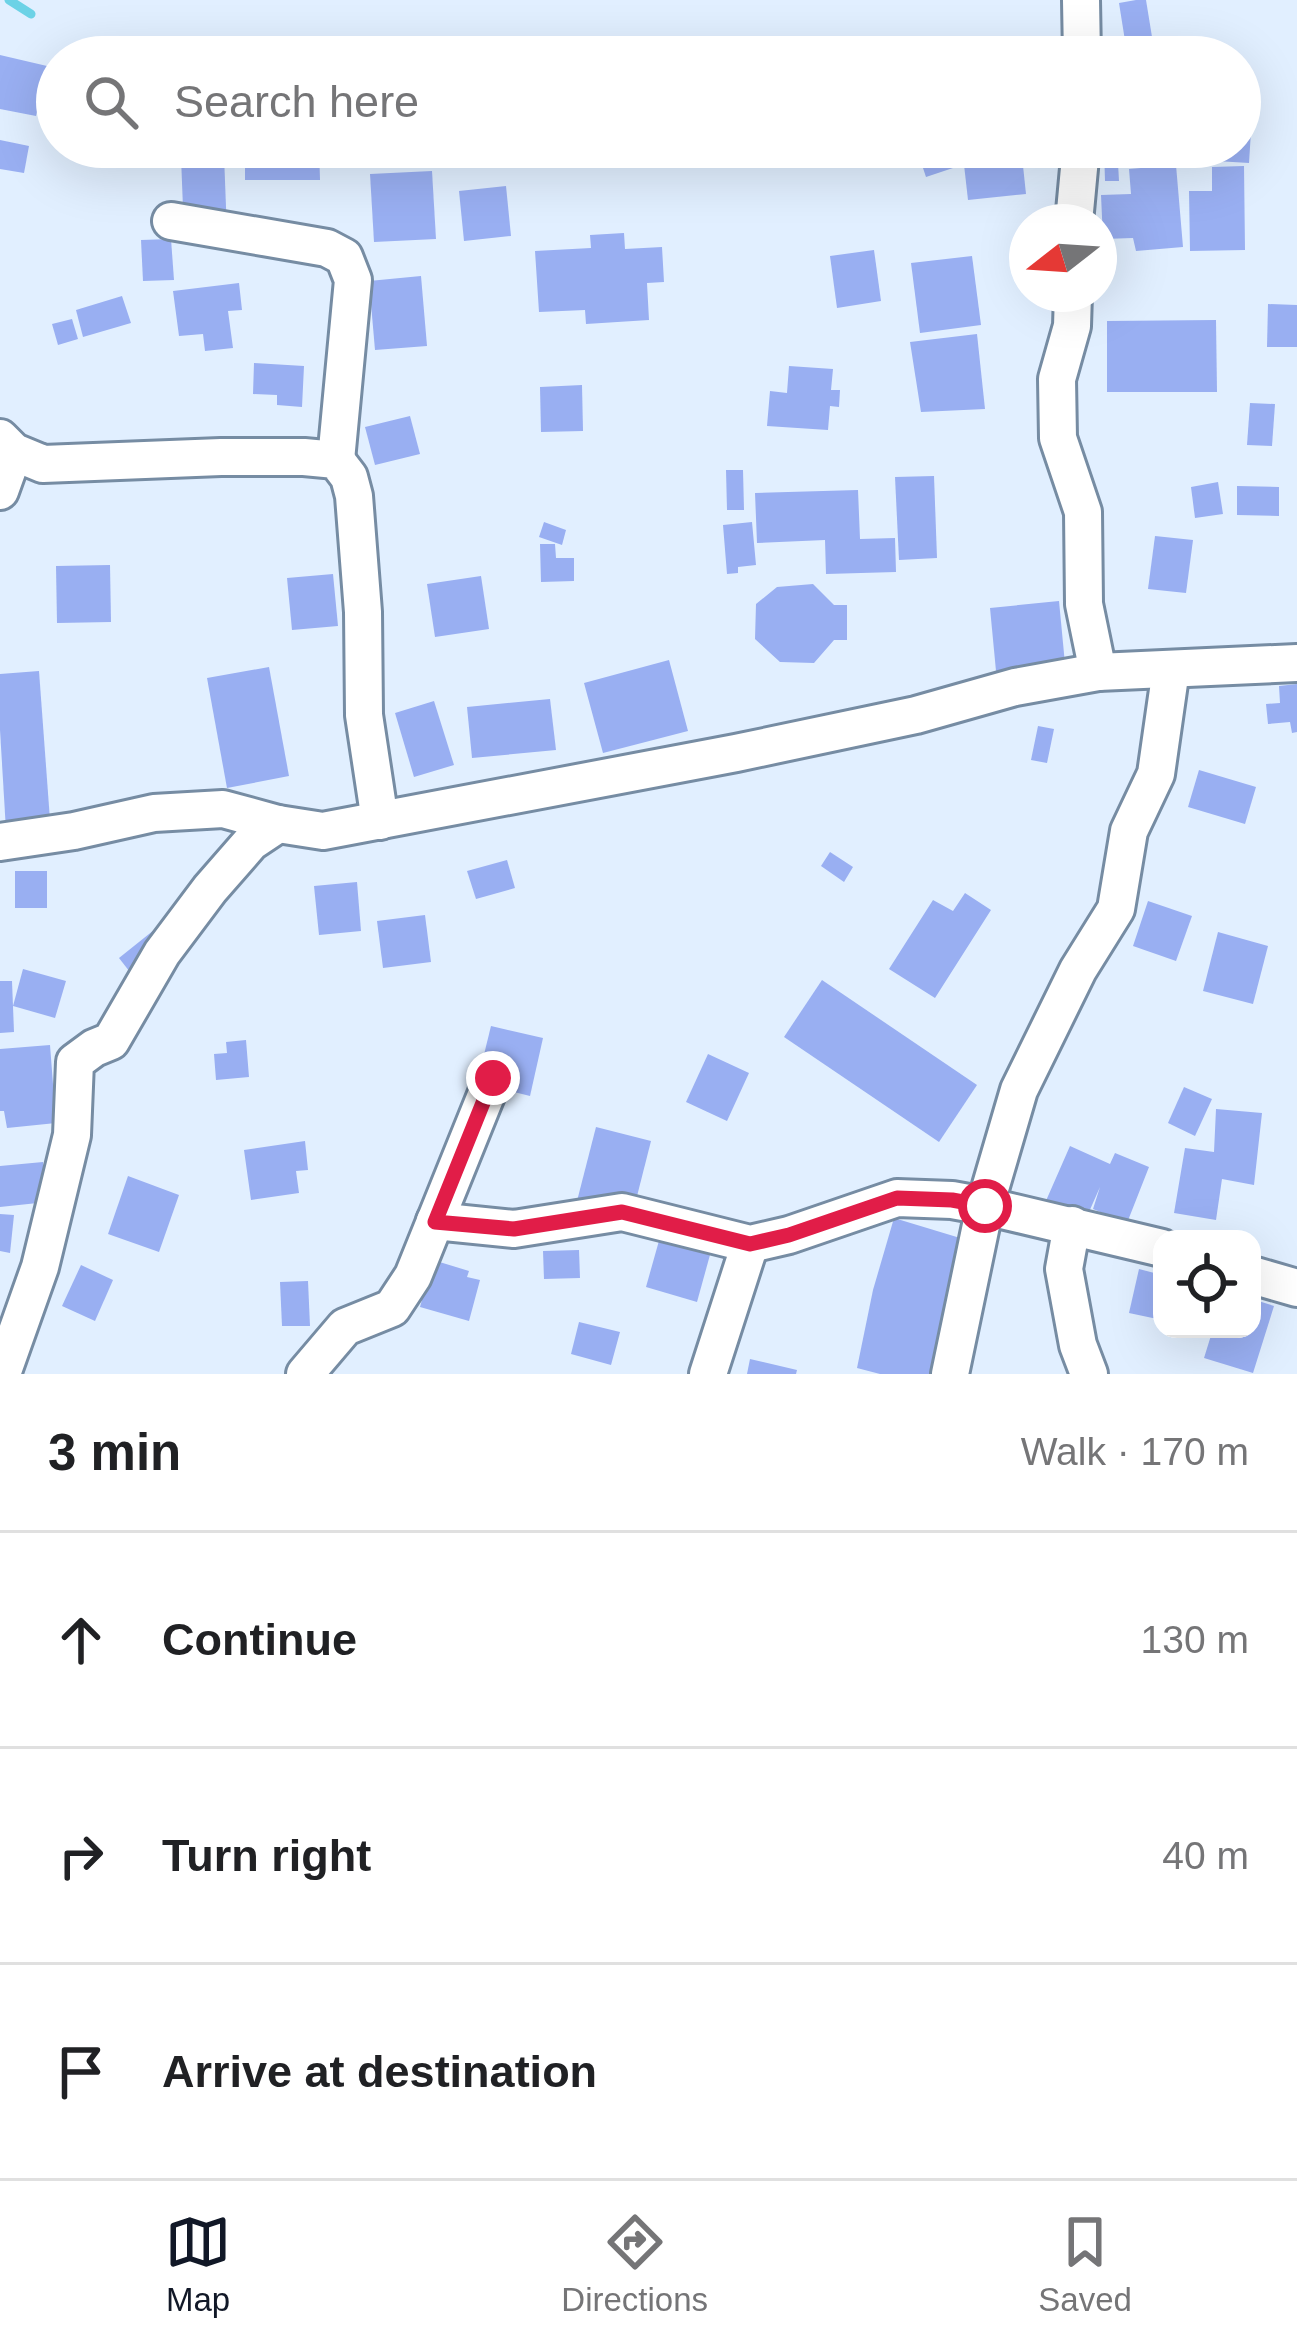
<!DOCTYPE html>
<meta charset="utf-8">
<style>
:root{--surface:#fff;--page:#f6f6f6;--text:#202124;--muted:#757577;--line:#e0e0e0;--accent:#111827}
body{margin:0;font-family:Arial,sans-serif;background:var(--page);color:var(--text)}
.controls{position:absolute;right:36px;bottom:36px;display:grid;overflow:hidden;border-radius:24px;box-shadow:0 12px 48px #0002}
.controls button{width:108px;height:108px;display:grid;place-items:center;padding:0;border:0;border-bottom:3px solid var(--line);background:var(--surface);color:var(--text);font:60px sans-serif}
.compass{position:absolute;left:1009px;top:204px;width:108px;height:108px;border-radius:50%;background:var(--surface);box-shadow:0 12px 48px #0002;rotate:253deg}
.stop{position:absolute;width:36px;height:36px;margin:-27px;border:9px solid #e11d48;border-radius:50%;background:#fff}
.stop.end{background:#e11d48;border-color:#fff;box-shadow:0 3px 12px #0008}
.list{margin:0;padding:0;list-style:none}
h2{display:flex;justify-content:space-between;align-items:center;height:156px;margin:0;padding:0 48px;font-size:51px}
h2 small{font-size:39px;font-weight:400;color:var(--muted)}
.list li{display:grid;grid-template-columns:78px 1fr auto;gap:36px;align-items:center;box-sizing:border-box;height:216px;padding:0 48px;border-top:3px solid var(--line)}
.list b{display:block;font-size:45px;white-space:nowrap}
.list em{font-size:39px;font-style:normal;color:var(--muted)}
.icon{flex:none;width:66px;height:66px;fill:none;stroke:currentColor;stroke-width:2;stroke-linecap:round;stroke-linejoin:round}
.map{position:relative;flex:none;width:1297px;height:1374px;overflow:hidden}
.search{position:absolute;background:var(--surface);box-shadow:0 12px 48px #0002;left:36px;right:36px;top:36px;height:132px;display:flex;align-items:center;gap:30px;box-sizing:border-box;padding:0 42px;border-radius:66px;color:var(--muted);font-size:45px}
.sheet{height:804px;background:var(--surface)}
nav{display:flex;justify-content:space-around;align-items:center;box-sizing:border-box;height:168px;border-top:3px solid var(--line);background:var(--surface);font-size:33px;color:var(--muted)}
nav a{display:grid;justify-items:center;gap:6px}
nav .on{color:var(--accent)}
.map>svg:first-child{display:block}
</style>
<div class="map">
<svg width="1297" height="1374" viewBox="0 0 1297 1374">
<rect width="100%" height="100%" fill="#e1efff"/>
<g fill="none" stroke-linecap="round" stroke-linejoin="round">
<!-- stream -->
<polyline stroke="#6cd2e6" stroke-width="9" points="9,0 31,14"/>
</g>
<!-- building -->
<g fill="#99aff2">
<polygon points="1136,0 1146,0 1153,43 1126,47 1119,3"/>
<polygon points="1014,36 1016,57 940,57 939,42"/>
<polygon points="797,42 832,43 832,57 796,57"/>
<polygon points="0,55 47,66 36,116 0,109"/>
<polygon points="1240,116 1252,116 1249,163 1200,160 1201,147 1240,147"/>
<polygon points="0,140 29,146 24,173 0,169"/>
<polygon points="245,147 319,147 320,180 245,180"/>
<polygon points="916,147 949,147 956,167 926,177"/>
<polygon points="962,147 1021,147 1026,194 968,200"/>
<polygon points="1104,147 1161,147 1161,162 1118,163 1119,181 1105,181"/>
<polygon points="224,155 227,233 184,234 181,157"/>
<polygon points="1176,165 1183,247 1136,251 1133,238 1103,239 1101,195 1131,194 1129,169"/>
<polygon points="1244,166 1245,250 1190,251 1189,191 1212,191 1212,167"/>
<polygon points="432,171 436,239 374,242 370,174"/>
<polygon points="506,186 511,236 464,241 459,191"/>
<polygon points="624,233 625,249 662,247 664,282 647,283 649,320 586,324 585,310 539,312 535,251 591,248 590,235"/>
<polygon points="171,239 174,280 143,281 141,240"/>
<polygon points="874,250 881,301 837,308 830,256"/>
<polygon points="972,256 981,325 920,333 911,263"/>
<polygon points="421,276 427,346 375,350 369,281"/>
<polygon points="239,283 242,310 228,311 233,348 205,351 203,334 179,336 173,291"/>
<polygon points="122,296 131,323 83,337 76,310"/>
<polygon points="1268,304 1297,305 1297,347 1267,347"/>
<polygon points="72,319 78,339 58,345 52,324"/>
<polygon points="1216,320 1217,392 1107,392 1107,321"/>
<polygon points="977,334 985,409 921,412 910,342"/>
<polygon points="254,363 304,366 302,407 277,405 277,395 253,394"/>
<polygon points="789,366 833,369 831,390 840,390 839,407 830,406 828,430 767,426 770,391 787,393"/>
<polygon points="582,385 583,431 541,432 540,387"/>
<polygon points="1250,403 1275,404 1272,446 1247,445"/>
<polygon points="410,416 420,454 375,465 365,427"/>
<polygon points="726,470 743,470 744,510 727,510"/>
<polygon points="934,476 937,558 899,560 895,477"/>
<polygon points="1218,482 1223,514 1195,518 1191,487"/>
<polygon points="1237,486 1279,487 1279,516 1237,515"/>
<polygon points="858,490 860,539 895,538 896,572 826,574 825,540 757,543 755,493"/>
<polygon points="544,522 566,530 562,545 539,537"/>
<polygon points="752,522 756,565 738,567 738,573 727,574 723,525"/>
<polygon points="1155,536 1193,540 1186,593 1148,589"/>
<polygon points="540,544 555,544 556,558 574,558 574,581 541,582"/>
<polygon points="110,565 111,622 57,623 56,566"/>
<polygon points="333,574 338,626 292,630 287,578"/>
<polygon points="481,576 489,629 435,637 427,584"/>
<polygon points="813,584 834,605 847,605 847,640 834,640 814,663 780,662 755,639 756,604 777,587"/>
<polygon points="1059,601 1065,664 996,671 990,608"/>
<polygon points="669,660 688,731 603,753 584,683"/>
<polygon points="269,667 289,776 227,788 207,678"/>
<polygon points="39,671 50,820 7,847 0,730 0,674"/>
<polygon points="1297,684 1297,732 1292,733 1290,722 1268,724 1266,704 1280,703 1279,686"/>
<polygon points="550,699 556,750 472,758 467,707"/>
<polygon points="434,701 454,765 414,777 395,713"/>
<polygon points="1038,726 1054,729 1047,763 1031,760"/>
<polygon points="1199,770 1256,787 1245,824 1188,807"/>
<polygon points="830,852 853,867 844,882 821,866"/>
<polygon points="507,860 515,888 476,899 467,871"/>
<rect x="15" y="871" width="32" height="37"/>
<polygon points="357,882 361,931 319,935 314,886"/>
<polygon points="965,893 991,910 935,998 889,969 933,900 953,911"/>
<polygon points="1148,901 1192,916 1176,961 1133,946"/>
<polygon points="425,915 431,962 383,968 377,921"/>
<polygon points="159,926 181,953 140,985 119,958"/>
<polygon points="1218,932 1268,946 1253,1004 1203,991"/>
<polygon points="23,969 66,981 55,1018 13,1006"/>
<polygon points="822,980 977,1085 939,1142 784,1037"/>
<polygon points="0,981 12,981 14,1032 0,1033"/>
<polygon points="491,1026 543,1038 530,1096 477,1083"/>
<polygon points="246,1040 249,1077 216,1080 214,1054 227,1053 226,1042"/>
<polygon points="50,1045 56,1123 7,1128 4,1111 0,1111 0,1049"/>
<polygon points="708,1054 749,1073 727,1121 686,1102"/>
<polygon points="1184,1087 1212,1099 1195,1136 1168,1123"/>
<polygon points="1216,1109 1262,1113 1254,1185 1222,1179 1216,1220 1174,1213 1185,1148 1214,1152"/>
<polygon points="596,1127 651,1141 634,1208 610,1209 577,1201"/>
<polygon points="305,1141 308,1170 296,1171 299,1193 251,1200 244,1150"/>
<polygon points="1070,1146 1110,1164 1115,1153 1149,1167 1127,1223 1093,1209 1100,1187 1085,1221 1045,1203"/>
<polygon points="43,1162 47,1202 0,1207 0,1166"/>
<polygon points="128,1176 179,1195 159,1252 108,1234"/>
<polygon points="0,1214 14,1215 10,1253 0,1251"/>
<polygon points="894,1218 970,1241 949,1374 880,1374 857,1368 873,1290"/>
<polygon points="662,1230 713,1244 697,1302 646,1287"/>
<polygon points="579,1250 580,1278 544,1279 543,1251"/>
<polygon points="433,1260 469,1271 467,1277 480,1280 469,1321 420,1307"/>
<polygon points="81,1265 113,1280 95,1321 62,1306"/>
<polygon points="1139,1269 1162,1275 1162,1320 1129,1313"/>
<polygon points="308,1281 310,1326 282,1326 280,1282"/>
<polygon points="1252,1299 1274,1306 1253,1373 1204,1358 1213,1329 1252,1329"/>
<polygon points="579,1322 620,1332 611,1365 571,1354"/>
<polygon points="750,1359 797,1370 796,1374 747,1374"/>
</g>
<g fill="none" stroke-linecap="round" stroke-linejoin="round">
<!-- minor casing -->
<g stroke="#768ca3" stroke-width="42">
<g id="minor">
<polyline points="1081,0 1082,57"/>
<polyline points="171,221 327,248 344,257 353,280 336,460"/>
<polyline points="1074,222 1081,147"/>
<polyline points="1073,294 1072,326 1057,379 1058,438 1083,512 1084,604 1098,672"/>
<polyline points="0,438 14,452 43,464 221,457 304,457 336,460 349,477 354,496 363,612 364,715 380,821"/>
<polyline points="0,491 14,452"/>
<polyline points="0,842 74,831 154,813 223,809 278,824 323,831 736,753 916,715 1015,687 1098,672 1297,663"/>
<polyline points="435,1221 514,1229 622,1212 750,1244 789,1235 897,1198 952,1200 985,1206 1162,1248"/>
<polyline points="1072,1225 1064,1269 1078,1345 1089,1374"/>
<polyline points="1252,1275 1297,1288"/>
<polyline points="2,1374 40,1267 72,1135 75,1062 94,1048 111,1041 162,953 210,889 251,842 278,824"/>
<polyline points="305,1374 345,1327 392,1308 413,1276 493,1078"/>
<polyline points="708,1374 750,1244"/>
<polyline points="950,1374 985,1206 1019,1090 1078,970 1116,909 1129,831 1156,774 1171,669"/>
</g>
</g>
<!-- minor -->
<use href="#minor" stroke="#fff" stroke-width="36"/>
</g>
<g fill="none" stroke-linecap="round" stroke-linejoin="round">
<!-- route -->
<polyline stroke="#e11d48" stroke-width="15" points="493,1078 435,1222 514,1229 622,1212 750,1244 789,1235 897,1198 952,1200 985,1206"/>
</g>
</svg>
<div class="controls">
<button><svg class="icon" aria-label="locate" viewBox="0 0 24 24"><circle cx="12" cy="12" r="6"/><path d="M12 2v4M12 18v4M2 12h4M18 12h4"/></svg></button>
</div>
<svg class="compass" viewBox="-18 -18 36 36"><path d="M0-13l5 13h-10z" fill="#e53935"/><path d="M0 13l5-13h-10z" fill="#757577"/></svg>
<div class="stop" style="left:985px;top:1206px"></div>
<div class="stop end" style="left:493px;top:1078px"></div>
<div class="search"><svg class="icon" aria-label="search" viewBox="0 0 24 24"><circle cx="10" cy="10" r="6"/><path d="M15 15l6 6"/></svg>Search here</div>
</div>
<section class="sheet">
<h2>3 min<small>Walk · 170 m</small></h2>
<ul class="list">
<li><svg class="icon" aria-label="ahead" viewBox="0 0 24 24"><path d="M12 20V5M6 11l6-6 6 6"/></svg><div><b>Continue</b></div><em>130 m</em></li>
<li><svg class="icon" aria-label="right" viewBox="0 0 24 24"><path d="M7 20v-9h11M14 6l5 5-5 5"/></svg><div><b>Turn right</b></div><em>40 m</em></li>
<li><svg class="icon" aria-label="arrive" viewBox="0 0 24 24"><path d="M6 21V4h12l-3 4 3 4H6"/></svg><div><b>Arrive at destination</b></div></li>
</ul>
</section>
<nav>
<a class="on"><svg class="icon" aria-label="map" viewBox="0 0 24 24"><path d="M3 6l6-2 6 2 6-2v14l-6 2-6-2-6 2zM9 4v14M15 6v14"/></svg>Map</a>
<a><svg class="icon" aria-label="directions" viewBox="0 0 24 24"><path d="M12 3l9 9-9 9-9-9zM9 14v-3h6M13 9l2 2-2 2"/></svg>Directions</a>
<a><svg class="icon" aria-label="saved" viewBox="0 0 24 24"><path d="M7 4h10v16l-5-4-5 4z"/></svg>Saved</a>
</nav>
